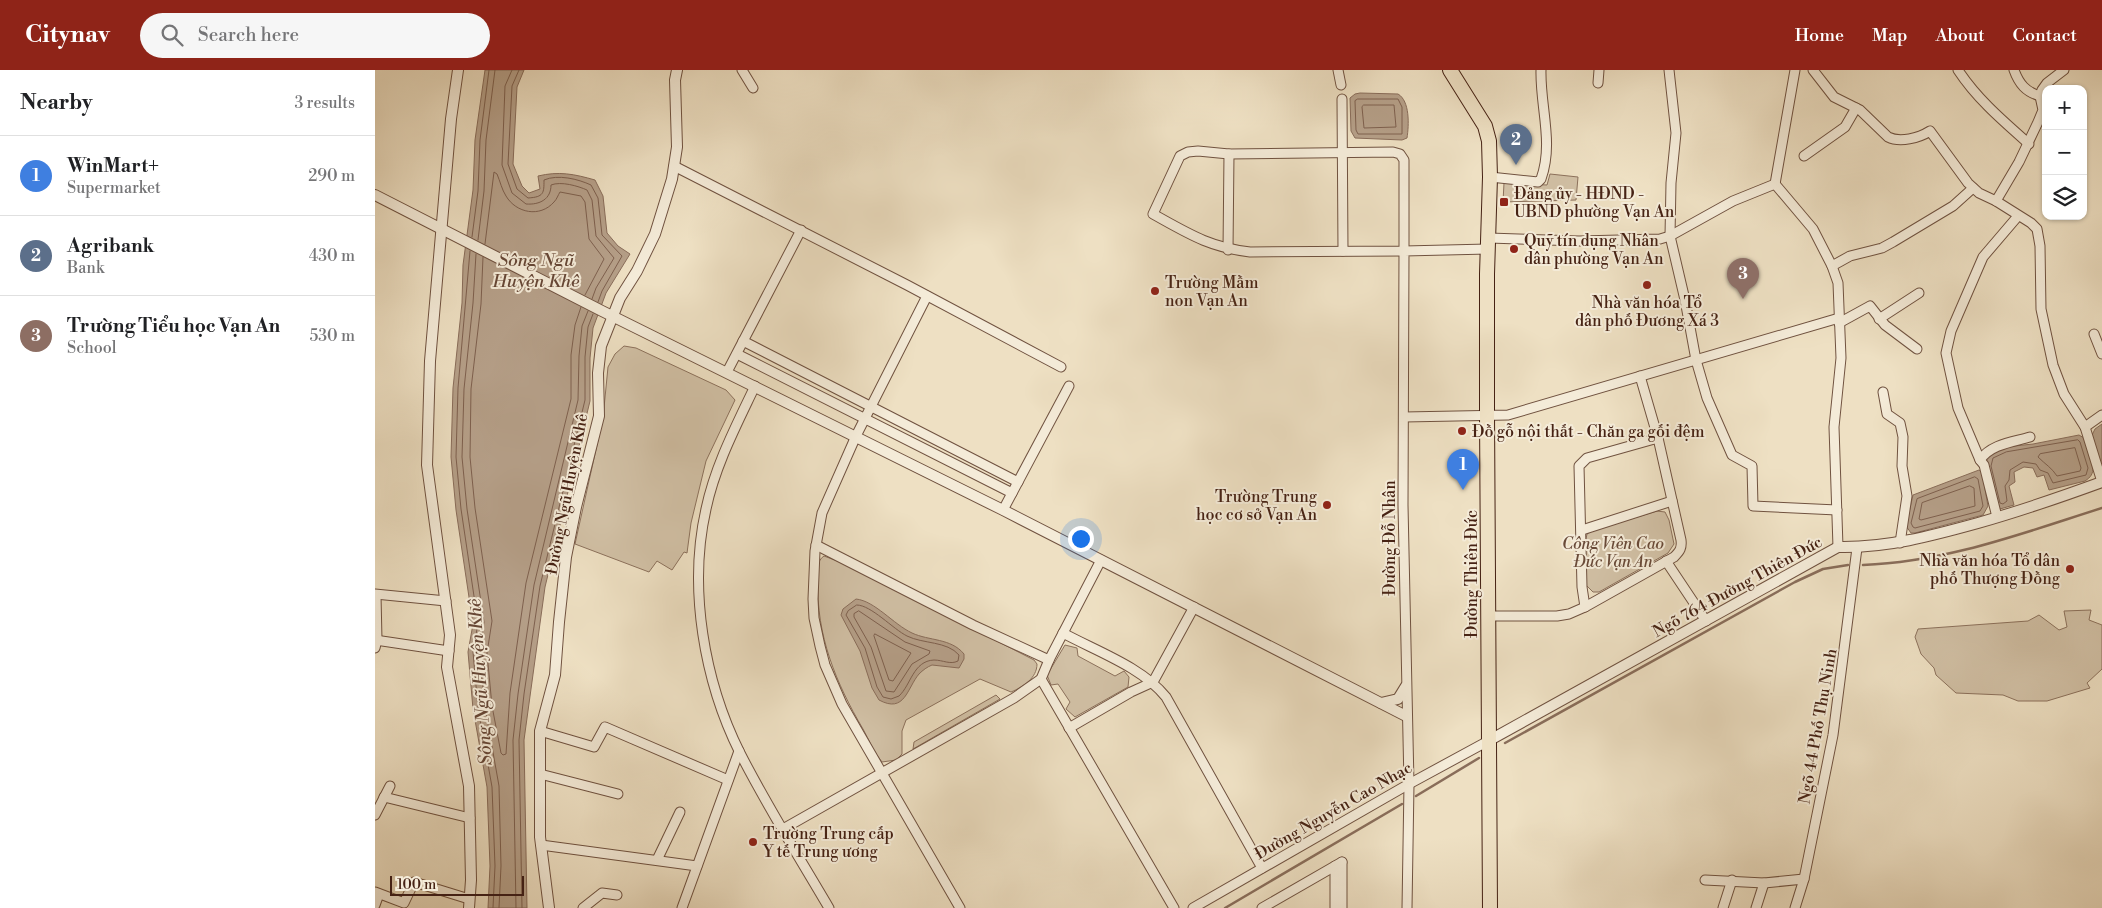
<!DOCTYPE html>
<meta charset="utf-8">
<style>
:root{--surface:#fff;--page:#f6f6f6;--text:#202124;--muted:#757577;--line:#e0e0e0;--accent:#8f2418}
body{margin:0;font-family:"Libre Bodoni",serif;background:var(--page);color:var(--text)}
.controls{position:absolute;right:15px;top:15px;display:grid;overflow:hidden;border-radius:10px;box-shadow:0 1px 4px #0004}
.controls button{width:45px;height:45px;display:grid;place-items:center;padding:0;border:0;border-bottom:1px solid var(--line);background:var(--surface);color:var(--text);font:25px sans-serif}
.scale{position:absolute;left:15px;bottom:12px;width:134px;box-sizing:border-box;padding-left:5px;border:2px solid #462214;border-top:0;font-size:14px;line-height:18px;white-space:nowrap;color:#462214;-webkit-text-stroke:4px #f4ebd8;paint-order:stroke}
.you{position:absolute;left:705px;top:468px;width:18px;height:18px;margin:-12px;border:4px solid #fff;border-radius:50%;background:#1a73e8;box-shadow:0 0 0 8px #1a73e833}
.badge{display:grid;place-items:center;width:32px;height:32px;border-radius:50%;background:var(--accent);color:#fff;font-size:16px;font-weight:700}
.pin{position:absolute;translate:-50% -41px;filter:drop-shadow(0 1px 2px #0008)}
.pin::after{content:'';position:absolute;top:26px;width:18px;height:15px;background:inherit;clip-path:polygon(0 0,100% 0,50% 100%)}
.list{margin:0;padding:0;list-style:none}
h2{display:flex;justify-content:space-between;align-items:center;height:65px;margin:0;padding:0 20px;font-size:21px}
h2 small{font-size:16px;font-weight:400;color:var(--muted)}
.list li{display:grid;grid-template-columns:32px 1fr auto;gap:15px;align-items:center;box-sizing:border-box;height:80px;padding:0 20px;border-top:1px solid var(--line)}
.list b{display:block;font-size:19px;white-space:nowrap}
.list p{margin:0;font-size:16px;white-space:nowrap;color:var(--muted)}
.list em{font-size:16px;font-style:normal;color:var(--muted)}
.icon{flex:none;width:28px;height:28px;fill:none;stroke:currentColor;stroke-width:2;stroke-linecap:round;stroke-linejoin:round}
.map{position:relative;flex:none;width:1727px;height:838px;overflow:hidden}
header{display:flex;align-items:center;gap:30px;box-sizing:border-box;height:70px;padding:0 25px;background:var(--accent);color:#fff}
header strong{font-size:24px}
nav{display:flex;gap:28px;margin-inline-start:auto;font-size:18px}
.search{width:350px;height:45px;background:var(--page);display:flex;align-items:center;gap:12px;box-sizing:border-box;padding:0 18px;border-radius:28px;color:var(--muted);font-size:19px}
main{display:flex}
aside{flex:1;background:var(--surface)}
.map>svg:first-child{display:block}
</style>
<header>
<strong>Citynav</strong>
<div class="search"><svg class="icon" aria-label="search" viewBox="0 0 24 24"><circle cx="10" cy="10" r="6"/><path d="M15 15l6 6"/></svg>Search here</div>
<nav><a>Home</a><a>Map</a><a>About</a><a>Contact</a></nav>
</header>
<main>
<aside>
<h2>Nearby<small>3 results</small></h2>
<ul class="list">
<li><span class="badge" style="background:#3f7fe0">1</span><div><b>WinMart+</b><p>Supermarket</p></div><em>290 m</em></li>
<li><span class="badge" style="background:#5c6f8a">2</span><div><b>Agribank</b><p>Bank</p></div><em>430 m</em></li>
<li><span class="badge" style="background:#8d6e63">3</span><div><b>Trường Tiểu học Vạn An</b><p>School</p></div><em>530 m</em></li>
</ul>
</aside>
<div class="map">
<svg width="1727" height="838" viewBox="0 0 1727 838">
<rect width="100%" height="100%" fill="#eee0c3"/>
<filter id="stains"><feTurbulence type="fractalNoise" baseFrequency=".004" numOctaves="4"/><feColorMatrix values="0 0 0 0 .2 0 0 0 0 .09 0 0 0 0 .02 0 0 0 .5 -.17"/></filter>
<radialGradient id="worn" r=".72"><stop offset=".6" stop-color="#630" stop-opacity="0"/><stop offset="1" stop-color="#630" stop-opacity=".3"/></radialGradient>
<!-- green -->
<g fill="#d1c0a5" stroke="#8c715c">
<polygon points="1175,104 1203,107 1201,130 1128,132 1129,113 1172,115"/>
<polygon points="249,276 261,278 351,320 360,330 331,391 316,453 312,483 309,482 297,500 282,491 274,502 200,474 228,348 233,297 240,284"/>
<polygon points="1282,441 1290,442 1294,450 1299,474 1293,483 1224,522 1218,522 1211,515 1210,474 1212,464 1219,460"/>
<path d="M449 486 473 495 659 590 662 594C662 608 648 617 636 622L605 609 531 650 527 661V684L521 690 507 692C499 683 494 670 488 659 461 613 441 565 443 511 443 502 441 491 449 486Z"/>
<polygon points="1716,540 1714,550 1727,555 1727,599 1712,613 1715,618 1672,631 1643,631 1628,625 1581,623 1561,605 1559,598 1546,584 1540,567 1543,559 1653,551 1664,545 1684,560 1692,557 1689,541"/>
<polygon points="690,575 702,578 703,586 740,606 749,601 754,607 753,617 700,647 691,639 695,632 683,614 676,615 672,605"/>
<polygon points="621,625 625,629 538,679 539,672"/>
</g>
<!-- water -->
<g fill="#b59f88" stroke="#896d5a">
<path d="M110 0H149L142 17 138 94 147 116 154 123 165 119 163 106C184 101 199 104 220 110L228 126 232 163 243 176 255 184 231 223 218 258 215 288V331L170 517 149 670 152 838H113L115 796 112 717 98 639 93 582 98 554 81 440 76 387 78 318 87 233 88 195 98 120 100 70Z"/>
<path d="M985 23 1023 24C1035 31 1034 55 1032 68L1027 70 980 68 976 61 975 28 980 24Z"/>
<polygon points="1727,354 1727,399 1716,367 1720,359"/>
<path d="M1704 365 1709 368 1718 397C1718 404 1716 407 1710 411L1674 420 1669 405 1662 407 1658 398 1649 397 1639 402 1640 412 1634 416 1639 435 1625 439 1611 396 1612 387 1630 377 1658 374Z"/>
<polygon points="1604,400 1607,402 1613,436 1608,445 1540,463 1536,463 1531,456 1538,425"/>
<path d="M481 529C500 531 518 554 537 563 554 571 576 568 589 584V589L584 598 557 595C552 597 548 600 544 604 532 618 530 644 504 630L497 618 485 581 466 545 468 539Z"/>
</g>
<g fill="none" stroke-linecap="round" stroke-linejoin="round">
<!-- shore -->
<g stroke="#7e604e" stroke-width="1">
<path d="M137 0 130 16 127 95 137 123 151 134C165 135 176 129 176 115 186 111 203 116 212 120L217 130 221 166 239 188 221 218 217 229"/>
<path d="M144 0 137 16 133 94 142 119 153 128C169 127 169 123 169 110 183 104 203 109 216 115L223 128 227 165 247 186 227 221 223 232"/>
<polygon points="983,29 1023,29 1027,37 1027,64 983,64 981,60 980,31"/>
<polygon points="989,35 1019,35 1021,57 989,58 987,37"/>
<polyline points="97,167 103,121 105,70 114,0"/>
<polyline points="103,170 109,121 111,70 120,0"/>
<path d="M110 174 119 102 122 104C125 111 127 120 131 126 141 143 165 148 179 132 182 129 183 125 185 122L206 126 210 132 214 169 229 189 210 225"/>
<polyline points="95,181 83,318 81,387 86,439 103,553 98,582 103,638 117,717 120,796 118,838"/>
<polyline points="101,184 98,233 89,319 87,387 92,439 109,552 104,582 110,637 124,716 126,796 124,838"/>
<polyline points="108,187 106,234 96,319 95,387 100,438 117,551 112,583 117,636 126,683 128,685 131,684 135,623 151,513 196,329 196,285 200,255 206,237"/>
<polygon points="1703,370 1705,372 1713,398 1711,405 1678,413 1673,403 1665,400 1661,394 1648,392 1635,400 1634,410 1630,416 1632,431 1628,434 1625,433 1616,396 1618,388 1631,382"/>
<path d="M1700 378 1706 398 1705 401 1682 406C1677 398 1670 394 1663 387L1665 384Z"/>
<polygon points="1600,407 1603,409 1608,436 1605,441 1540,458 1538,457 1536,453 1542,429"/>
<polygon points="1595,416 1599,418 1600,436 1546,450 1544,449 1547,433"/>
<path d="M482 535C496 535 518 559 532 566 548 574 572 571 584 585L583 591C575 595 568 590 559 590 538 591 536 615 524 626L516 629 508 627 502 617 490 578 471 545 473 541Z"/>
<polygon points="484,541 530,572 555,581 554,584 537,594 519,622 511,621 496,577 479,547 479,544"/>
<polygon points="500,564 536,583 518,611 514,610 499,566"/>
<polyline points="141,838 138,670 143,624 159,515 203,330 204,286 207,256 213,241"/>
<polyline points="147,838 144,670 149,624 165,516 210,330 210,287 213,257 218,244"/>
</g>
<!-- stream -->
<g stroke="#896d5a" stroke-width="2.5">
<path d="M1488 495C1572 492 1648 463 1727 438"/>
<polyline points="1130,673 1420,512 1448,499 1473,495"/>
<polyline points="1041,726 1104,688"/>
<polyline points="850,838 1027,734"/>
</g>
<!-- minor casing -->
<g stroke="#705240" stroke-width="11">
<g id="minor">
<polyline points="367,0 378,18"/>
<polyline points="963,0 966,15"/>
<polyline points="1294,0 1301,63 1296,113 1295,166 1310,230 1321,290 1332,328 1357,385 1377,396 1378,436 1462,440"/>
<path d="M1438 0 1459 27 1485 40 1513 67C1525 73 1544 68 1555 61L1593 113 1604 123 1621 131 1656 153 1662 159 1665 176 1666 239 1678 295 1689 324 1710 357 1727 412"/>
<path d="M1583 0C1602 29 1628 51 1654 74"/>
<path d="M1639 0C1644 14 1651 22 1665 26"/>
<polyline points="1223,13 1224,0"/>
<polyline points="967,29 968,181"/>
<path d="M823 81 854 84 1018 82 1025 84 1029 90V181L875 182C834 177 814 164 778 144L805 86 813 82Z"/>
<polyline points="1429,86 1470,57 1481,38"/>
<polyline points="299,96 532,215 686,297"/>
<path d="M1115 107 1163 112 1166 109C1179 73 1165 37 1166 0"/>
<polyline points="1400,114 1438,159 1457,196 1463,213 1466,288 1459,357 1463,477"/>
<polyline points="1400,114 1420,0"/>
<polyline points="1621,131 1644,92 1663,52 1668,40 1665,26 1667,20 1672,13 1689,0"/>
<polyline points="1114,168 1204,171 1285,169 1295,166 1358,131 1400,114"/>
<polyline points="853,180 854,84"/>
<polyline points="1457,196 1475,186 1507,178 1518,172 1578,136 1598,118"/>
<polyline points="552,226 481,366 447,443 440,481 438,529 439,548 445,576 450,595 467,634 585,838"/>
<polyline points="1504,249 1544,223"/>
<polyline points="1464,253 1495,236 1510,255 1542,279"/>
<polyline points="1719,264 1727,284"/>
<polyline points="368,271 643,412"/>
<polyline points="362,284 637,423"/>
<polyline points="352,302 426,160"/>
<path d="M380 316C361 356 340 396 331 439 313 518 329 611 365 683 392 736 424 787 454 838"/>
<polyline points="1508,322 1512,344 1525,353 1528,367 1527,396 1532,426 1525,473"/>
<polyline points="1029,347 1133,345 1464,248"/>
<polyline points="1710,357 1727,345"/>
<path d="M1605 390C1616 374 1638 372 1655 367"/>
<polyline points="628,440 694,316"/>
<polyline points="1622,447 1609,395 1605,390 1583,338 1571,283 1576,261 1608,187 1643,146"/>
<polyline points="1207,460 1297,431"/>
<polyline points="441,475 598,555 674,590"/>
<polyline points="1291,491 1331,551"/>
<polyline points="0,524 71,531"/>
<polyline points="1210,537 1207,517 1204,396 1212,388 1283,368"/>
<path d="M1114 546H1182L1194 544 1210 537 1299 487C1305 481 1307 478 1306 470L1283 368 1265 306"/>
<path d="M688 563C721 581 767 597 791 627L887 798"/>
<polyline points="0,570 74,581"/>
<polyline points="0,578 2,570 1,525"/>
<polyline points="666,609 799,838"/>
<polyline points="694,658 756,622 778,612 819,537"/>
<polyline points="165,661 219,677 230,657 353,710"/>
<polyline points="165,704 243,724"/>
<polyline points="9,727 95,748"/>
<polyline points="0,745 15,716"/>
<polyline points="408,759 639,628 666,609 674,590 726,490"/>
<polyline points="166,775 322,796"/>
<polyline points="282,790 305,742"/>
<polyline points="967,792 967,838"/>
<polyline points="960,796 960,838"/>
<polyline points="1330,810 1389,813 1429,809"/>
<polyline points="0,822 29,833 39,812 94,829"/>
<polyline points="0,835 4,824"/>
<polyline points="208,838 227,823 242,825"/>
<polyline points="307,838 364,681"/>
<polyline points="818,838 1034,714 1115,670"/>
<polyline points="887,838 967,792"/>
<polyline points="1032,838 1034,714 1028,435 1029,181 1113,179"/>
<polyline points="1348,838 1357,810"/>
<polyline points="1381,838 1389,813"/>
<polyline points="1420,838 1429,809 1458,665 1482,478"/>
</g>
</g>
<!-- tertiary casing -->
<g stroke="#705240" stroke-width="12">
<g id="tertiary">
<polyline points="83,0 76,49 55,291 52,395 75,565 72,597 94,716 96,810 94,838"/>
<polyline points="0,125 227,241 628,440 1031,646"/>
<polyline points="1006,633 1023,629 1031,616"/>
<path d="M1115 670 1463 477C1512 478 1556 466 1603 453 1645 441 1686 427 1727 412"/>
<polyline points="174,838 165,767 165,661 180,605 184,552 191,487 201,437 224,346 223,303 226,276 245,228 262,201 280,164 297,109 302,77 300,10 302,0"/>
</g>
</g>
<!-- primary casing -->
<g stroke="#462214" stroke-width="16">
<polyline id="primary" points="1075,0 1110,56 1114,71 1115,107 1112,204 1112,344 1115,838"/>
</g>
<!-- minor -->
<use href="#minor" stroke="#f4ebd8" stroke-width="9"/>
<!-- tertiary -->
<use href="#tertiary" stroke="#f4ebd8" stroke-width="10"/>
<!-- primary -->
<use href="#primary" stroke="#eee0c3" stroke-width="14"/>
</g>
<!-- markers -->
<g fill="#8f2418" stroke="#f4ebd8" stroke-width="2">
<rect x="1124" y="127" width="10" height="10" rx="2.5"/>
<circle cx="1139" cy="179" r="5"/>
<circle cx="1272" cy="215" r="5"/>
<circle cx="780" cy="221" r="5"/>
<circle cx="1087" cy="361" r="5"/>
<circle cx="952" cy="435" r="5"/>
<circle cx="1695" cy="499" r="5"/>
<circle cx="378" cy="772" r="5"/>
</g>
<g text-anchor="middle" stroke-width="4" stroke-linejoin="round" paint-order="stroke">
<!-- poi labels -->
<g font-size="16" fill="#462214" stroke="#f4ebd8" text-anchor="start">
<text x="1139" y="129">Đảng ủy - HĐND -<tspan x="1139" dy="18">UBND phường Vạn An</tspan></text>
<text x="1149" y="176">Quỹ tín dụng Nhân<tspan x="1149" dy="18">dân phường Vạn An</tspan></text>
<text x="790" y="218">Trường Mầm<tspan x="790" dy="18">non Vạn An</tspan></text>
<text x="1272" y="238" text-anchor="middle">Nhà văn hóa Tổ<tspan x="1272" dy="18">dân phố Đương Xá 3</tspan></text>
<text x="1097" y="367">Đồ gỗ nội thất - Chăn ga gối đệm</text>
<text x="942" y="432" text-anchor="end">Trường Trung<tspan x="942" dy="18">học cơ sở Vạn An</tspan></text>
<text x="1685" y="496" text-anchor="end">Nhà văn hóa Tổ dân<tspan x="1685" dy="18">phố Thượng Đồng</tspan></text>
<text x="388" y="769">Trường Trung cấp<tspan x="388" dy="18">Y tế Trung ương</tspan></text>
</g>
<!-- street labels -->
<g font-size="16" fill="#462214" stroke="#f4ebd8">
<text transform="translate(191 424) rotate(-79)" y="6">Đường Ngũ Huyện Khê</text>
<text transform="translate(1014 468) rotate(-90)" y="6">Đường Đỗ Nhân</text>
<text transform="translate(1096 504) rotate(-90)" y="6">Đường Thiên Đức</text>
<text transform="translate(1362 516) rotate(-29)" y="6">Ngõ 764 Đường Thiên Đức</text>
<text transform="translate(1442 656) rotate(-80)" y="6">Ngõ 44 Phố Thụ Ninh</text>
<text transform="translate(958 740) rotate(-30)" y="6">Đường Nguyễn Cao Nhạc</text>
</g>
<!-- park labels -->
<g font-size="16" font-style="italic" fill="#694a38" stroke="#f4ebd8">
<text x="1238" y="479">Công Viên Cao<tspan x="1238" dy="18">Đức Vạn An</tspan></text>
</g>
<!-- water labels -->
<g font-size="18" font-style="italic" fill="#674837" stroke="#f4ebd8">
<text x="161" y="196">Sông Ngũ<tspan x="161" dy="21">Huyện Khê</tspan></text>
<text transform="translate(105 612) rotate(-94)" y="6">Sông Ngũ Huyện Khê</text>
</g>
</g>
<rect width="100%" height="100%" filter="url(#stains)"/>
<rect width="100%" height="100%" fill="url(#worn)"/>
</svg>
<div class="controls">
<button>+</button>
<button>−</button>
<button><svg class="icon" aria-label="layers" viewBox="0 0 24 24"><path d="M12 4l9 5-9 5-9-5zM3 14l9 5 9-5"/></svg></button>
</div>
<div class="scale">100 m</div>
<div class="you"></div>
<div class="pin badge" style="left:1088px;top:420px;background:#3f7fe0">1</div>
<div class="pin badge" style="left:1141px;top:95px;background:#5c6f8a">2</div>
<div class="pin badge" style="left:1368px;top:229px;background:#8d6e63">3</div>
</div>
</main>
